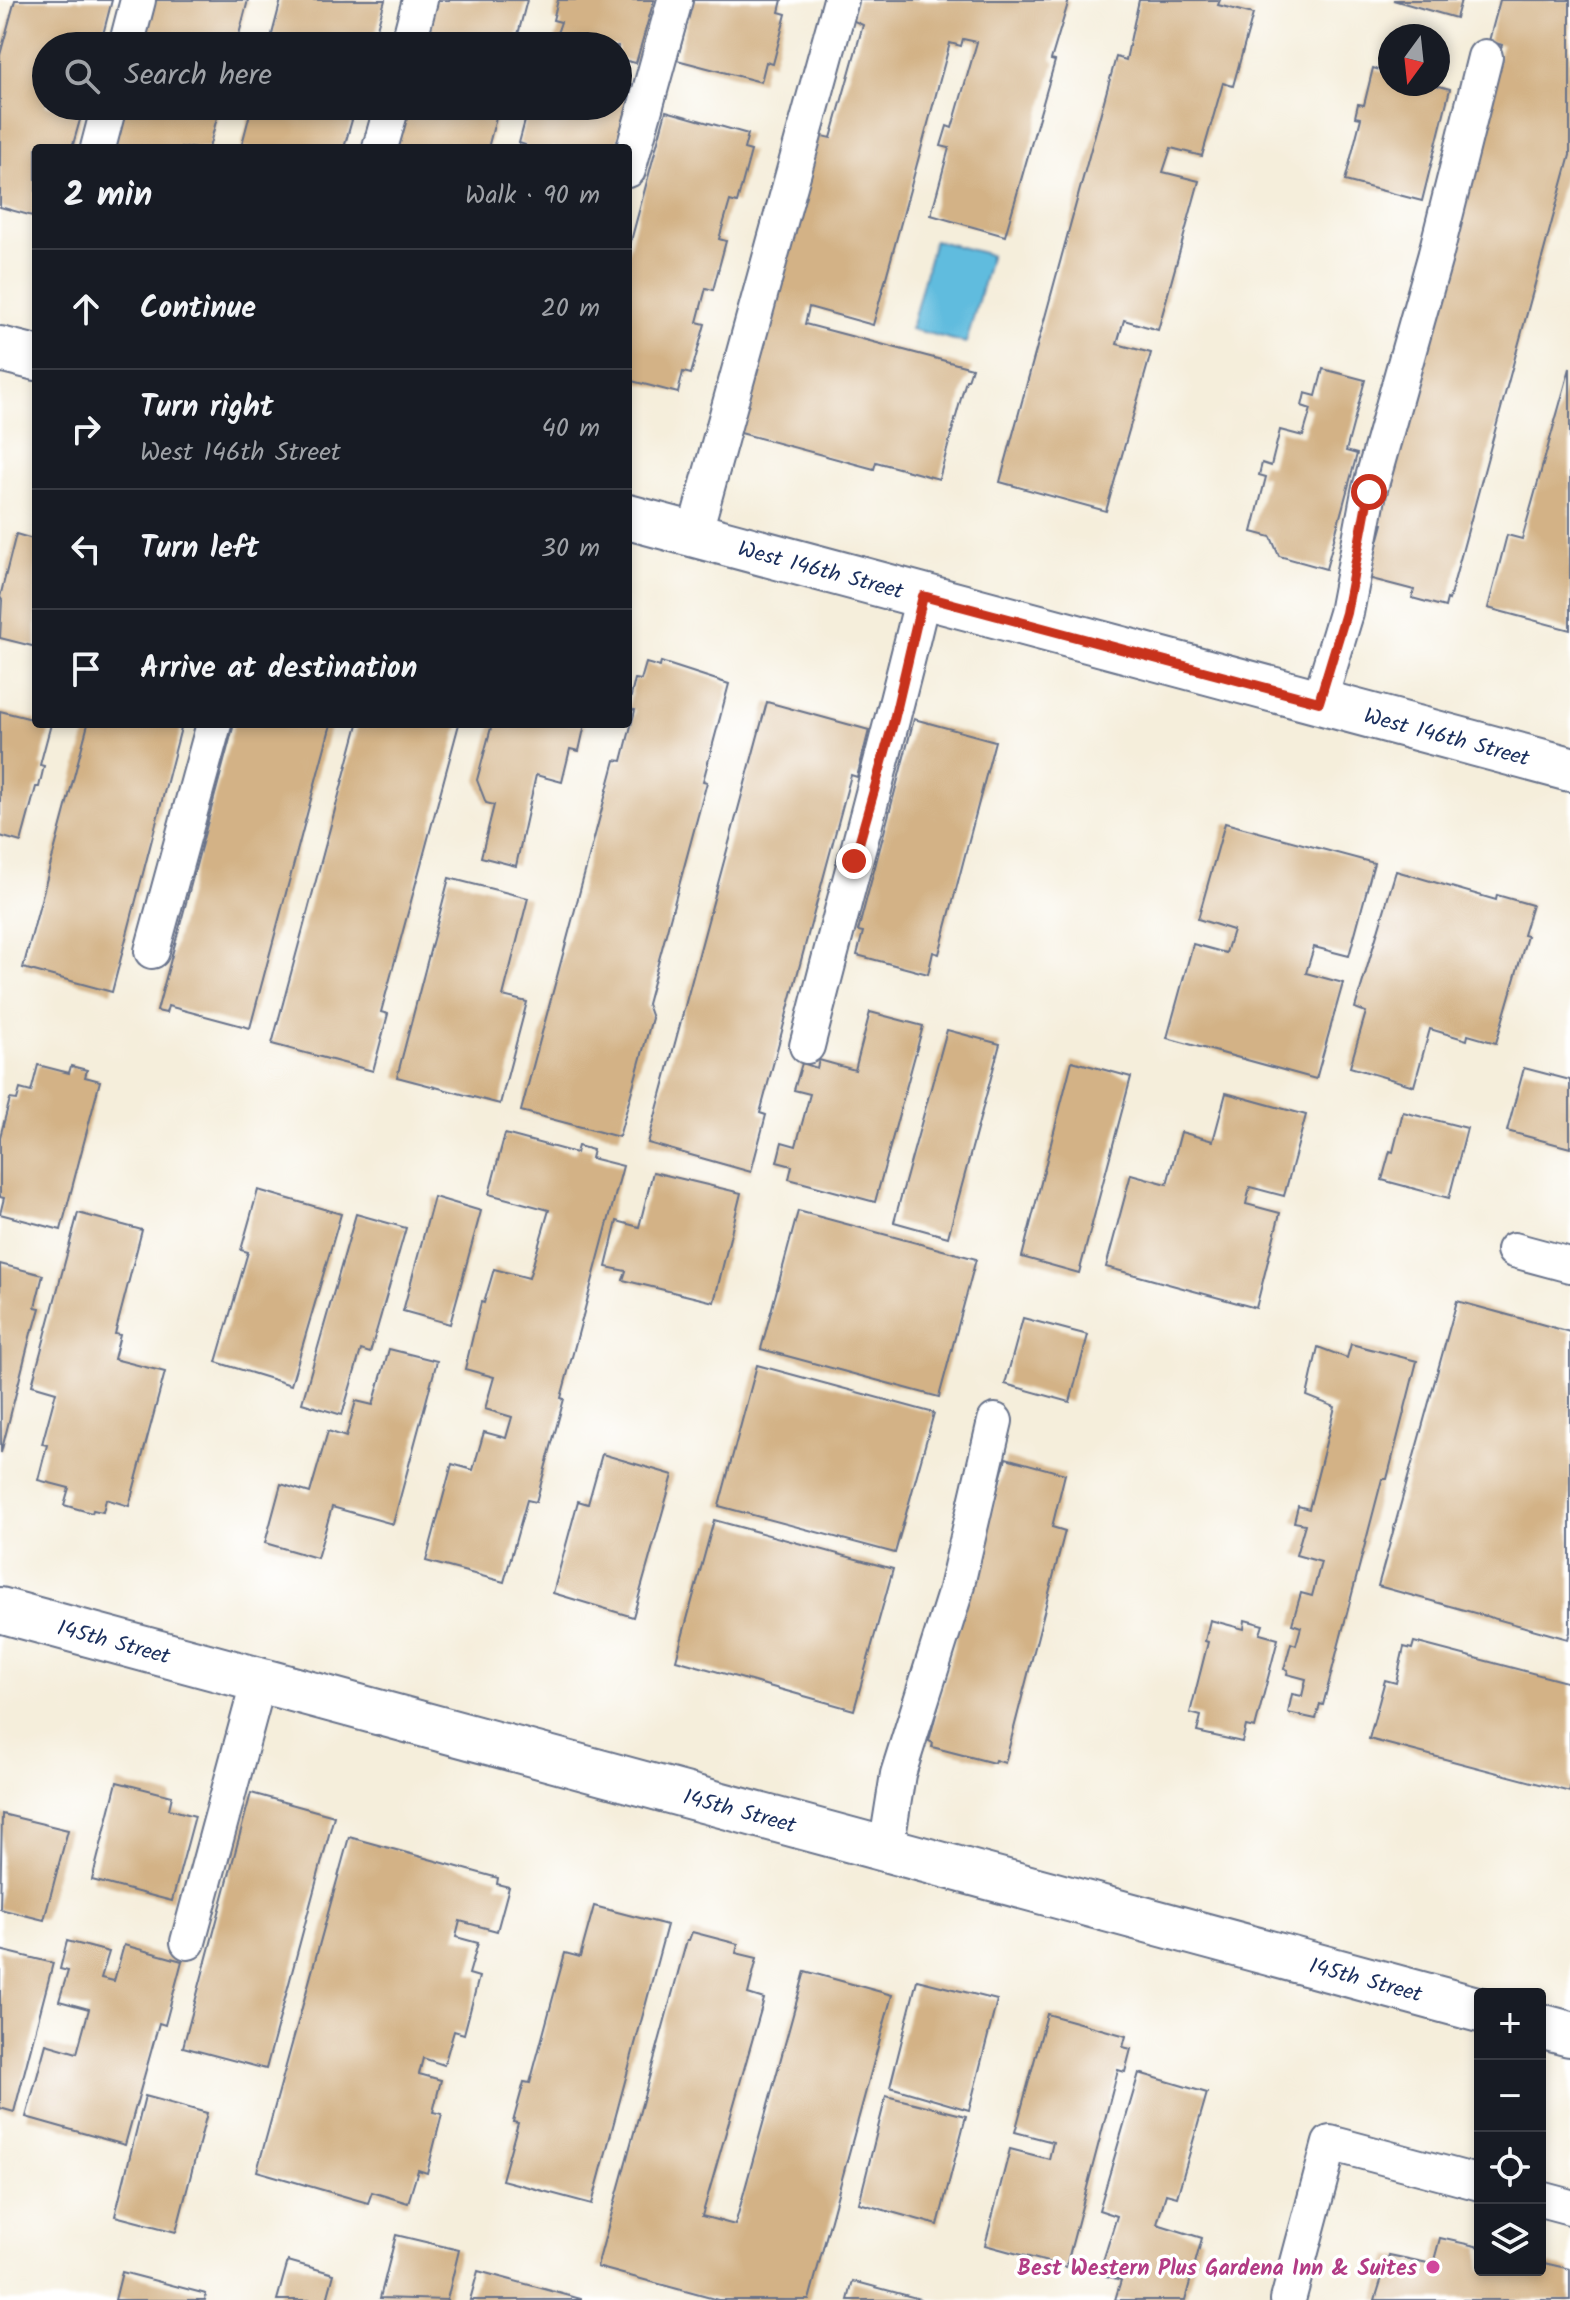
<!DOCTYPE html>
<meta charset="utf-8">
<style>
:root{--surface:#171b24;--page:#20242c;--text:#f1f3f6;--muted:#9ea1a6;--line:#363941}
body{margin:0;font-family:Kalam,sans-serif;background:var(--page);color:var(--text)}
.controls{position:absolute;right:24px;bottom:24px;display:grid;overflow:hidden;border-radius:8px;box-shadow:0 4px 12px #0003}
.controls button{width:72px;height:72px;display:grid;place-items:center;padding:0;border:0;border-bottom:2px solid var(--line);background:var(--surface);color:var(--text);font:40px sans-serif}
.compass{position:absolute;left:1378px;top:24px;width:72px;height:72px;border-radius:50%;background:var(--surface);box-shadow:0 4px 12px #0003;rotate:195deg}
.stop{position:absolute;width:24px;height:24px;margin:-18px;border:6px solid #c8321e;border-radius:50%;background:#fff}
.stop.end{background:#c8321e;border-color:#fff;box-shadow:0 2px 8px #0008}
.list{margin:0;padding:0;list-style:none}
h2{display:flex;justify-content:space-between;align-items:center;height:104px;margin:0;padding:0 32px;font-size:34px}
h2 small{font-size:26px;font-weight:400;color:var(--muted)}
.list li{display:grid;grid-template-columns:52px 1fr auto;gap:24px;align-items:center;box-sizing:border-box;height:120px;padding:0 32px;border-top:2px solid var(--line)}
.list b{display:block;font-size:30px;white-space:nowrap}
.list p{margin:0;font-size:26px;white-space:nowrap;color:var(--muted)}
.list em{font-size:26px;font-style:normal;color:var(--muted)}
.icon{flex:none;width:44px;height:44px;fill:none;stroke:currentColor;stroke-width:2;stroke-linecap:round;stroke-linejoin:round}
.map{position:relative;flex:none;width:1570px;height:2300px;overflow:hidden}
.search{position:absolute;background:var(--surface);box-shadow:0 4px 12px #0003;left:32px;top:32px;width:600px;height:88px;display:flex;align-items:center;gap:20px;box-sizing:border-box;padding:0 28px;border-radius:44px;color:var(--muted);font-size:30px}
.panel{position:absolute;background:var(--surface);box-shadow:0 4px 12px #0003;left:32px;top:144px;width:600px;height:584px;border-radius:8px}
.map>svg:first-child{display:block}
</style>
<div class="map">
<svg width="1570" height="2300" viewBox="0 0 1570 2300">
<rect width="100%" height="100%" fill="#fff"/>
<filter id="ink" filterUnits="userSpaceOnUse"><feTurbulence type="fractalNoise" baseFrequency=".0125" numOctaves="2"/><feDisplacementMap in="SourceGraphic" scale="16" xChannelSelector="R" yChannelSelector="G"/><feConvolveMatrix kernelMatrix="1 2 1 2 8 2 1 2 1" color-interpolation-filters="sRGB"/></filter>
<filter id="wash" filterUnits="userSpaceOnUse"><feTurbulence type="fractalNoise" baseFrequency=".006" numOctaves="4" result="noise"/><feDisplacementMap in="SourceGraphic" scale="32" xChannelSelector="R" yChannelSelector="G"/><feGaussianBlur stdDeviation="1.8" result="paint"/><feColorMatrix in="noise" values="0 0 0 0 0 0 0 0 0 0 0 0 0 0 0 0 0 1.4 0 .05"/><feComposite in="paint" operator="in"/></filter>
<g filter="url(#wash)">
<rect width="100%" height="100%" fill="#f5eedb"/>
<!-- water -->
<polygon fill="#61bcde" stroke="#3e769e" stroke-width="2" points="934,240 991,255 966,343 911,329"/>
<g id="blocks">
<!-- building -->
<g fill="#d3b286">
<polygon points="15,0 112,0 100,46 46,46 46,106 84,106 72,148 36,148 36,217 0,207 0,55"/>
<polygon points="149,0 248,0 236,46 137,46"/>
<polygon points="281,0 385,0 372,46 269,46"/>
<polygon points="427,0 527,0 515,46 415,46"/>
<polygon points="558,0 654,0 636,63 618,59 618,46 571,46 554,42 561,22 553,20"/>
<polygon points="693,0 782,0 779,12 786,14 773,64 766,62 761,82 677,60"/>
<polygon points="858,0 1069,0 1051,60 1055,61 1005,236 931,215 949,148 941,146 947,126 952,128 977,42 963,39 961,46 950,43 873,325 809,307 805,324 972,368 968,380 966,380 939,479 876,462 874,469 726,429 810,133 831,138 863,25 852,20"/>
<polygon points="1139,0 1220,0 1218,5 1253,14 1233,86 1223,83 1202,156 1171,148 1163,172 1199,181 1158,330 1124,320 1117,344 1151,353 1106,511 1000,482 1116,57 1126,60"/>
<polygon points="1393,0 1461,0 1456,18"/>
<polygon points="1500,0 1570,0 1570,155 1449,600 1447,599 1445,607 1412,598 1414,590 1368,578 1383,524 1372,521 1502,45 1489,41"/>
<polygon points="1373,68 1390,73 1390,84 1432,84 1450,89 1422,201 1345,181 1361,118 1355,117 1358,104 1364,105"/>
<polygon points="618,96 629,99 616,148 524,148 525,145 519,143 529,106 618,106"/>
<polygon points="121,106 220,106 209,148 110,148"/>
<polygon points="252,106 356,106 344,148 241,148"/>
<polygon points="399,106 499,106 488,148 388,148"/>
<polygon points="666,111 748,134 744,149 751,151 737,203 730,201 719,239 726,241 713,290 706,288 697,322 705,324 691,374 683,372 678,393 628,380 628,252"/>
<polygon points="1570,368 1570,630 1488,608 1507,535 1522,539"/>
<polygon points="1323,369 1365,380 1346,451 1357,454 1326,569 1279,556 1271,537 1252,532 1266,477 1259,475 1262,463 1271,466 1280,430 1303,436 1311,409 1302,406 1305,393 1316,396"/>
<polygon points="16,534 36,540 36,647 0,638 2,600 0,597"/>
<polygon points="661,662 729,684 703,781 707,782 647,1004 652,1018 619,1137 521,1111 615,760 622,761 635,710 628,709 635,679 641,680 646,663 660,667"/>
<polygon points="767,702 869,730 857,777 851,775 760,1113 766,1115 751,1172 648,1143"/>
<polygon points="0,711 36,720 36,724 51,724 40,765 44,766 39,787 36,787 21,842 0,836"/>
<polygon points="914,719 995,741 939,954 933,952 928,974 857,955 863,932 858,931"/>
<polygon points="88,724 182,724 112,992 23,968"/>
<polygon points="234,724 331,724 250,1028 168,1006 166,1013 157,1011"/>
<polygon points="358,724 459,724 381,1012 388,1014 373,1071 272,1044"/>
<polygon points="492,724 585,724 579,751 570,749 562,782 536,775 516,866 481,857 494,805 486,803 477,780"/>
<polygon points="1225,823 1374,863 1349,956 1314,947 1306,973 1343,983 1316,1079 1167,1038 1193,944 1226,953 1233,930 1198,919"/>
<polygon points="1396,871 1496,900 1497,895 1532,905 1523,935 1527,936 1496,1043 1468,1035 1467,1040 1430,1029 1414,1086 1350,1067 1366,1012 1355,1008"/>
<polygon points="449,878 528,898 503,996 527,1002 500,1104 397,1077"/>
<polygon points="870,1012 923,1026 875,1202 789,1179 792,1166 777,1162 782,1142 796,1146 810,1094 794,1090 802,1063 817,1068 819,1060 855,1070"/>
<polygon points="947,1030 1000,1044 948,1237 894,1222"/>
<polygon points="1072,1061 1131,1077 1079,1273 1022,1257"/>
<polygon points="38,1065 69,1073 71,1066 87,1070 85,1077 100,1081 61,1230 0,1214 4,1198 0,1197 0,1137 10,1099 17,1100 20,1089 31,1092"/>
<polygon points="1524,1068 1570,1080 1570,1148 1507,1131"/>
<polygon points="1226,1093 1306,1115 1284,1196 1250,1187 1246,1204 1280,1213 1256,1308 1106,1267 1131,1174 1167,1184 1181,1132 1213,1141"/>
<polygon points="1403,1112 1467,1128 1449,1198 1382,1180 1390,1151 1393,1152"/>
<polygon points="505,1134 576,1153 578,1146 593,1150 591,1158 623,1166 561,1398 564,1399 536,1502 527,1500 504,1582 426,1561 452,1464 473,1470 484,1432 506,1438 512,1417 485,1409 494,1377 465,1369 481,1302 484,1303 494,1269 529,1278 549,1210 489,1194"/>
<polygon points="653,1172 741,1193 714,1302 623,1280 626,1271 606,1267 617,1221 639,1227"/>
<polygon points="258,1190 341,1214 291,1385 216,1362 248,1252 241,1250"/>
<polygon points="434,1197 481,1211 450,1324 403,1311"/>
<polygon points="798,1211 976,1259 939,1397 761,1349"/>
<polygon points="78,1213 142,1230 115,1334 120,1335 114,1359 165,1372 129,1506 106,1499 103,1512 93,1510 92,1513 64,1505 69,1488 38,1480 47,1445 42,1444 56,1392 32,1385"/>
<polygon points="356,1214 406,1228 370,1353 361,1350 342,1415 302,1403"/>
<polygon points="0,1264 43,1275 35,1307 40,1308 34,1329 32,1329 1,1453"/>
<polygon points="1457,1301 1570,1332 1570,1632 1568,1639 1378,1586"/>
<polygon points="1023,1318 1088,1335 1070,1402 1005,1384"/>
<polygon points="1351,1344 1417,1361 1387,1479 1382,1479 1323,1705 1320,1704 1316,1719 1288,1713 1292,1694 1302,1696 1306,1679 1287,1674 1288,1670 1284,1669 1291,1643 1296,1645 1301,1627 1292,1624 1301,1593 1312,1596 1321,1562 1296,1555 1305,1524 1294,1522 1298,1506 1309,1509 1335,1407 1307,1396 1318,1347 1347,1358"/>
<polygon points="389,1349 437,1361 393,1524 332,1507 317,1558 265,1543 281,1484 310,1493 328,1431 346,1437 356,1401 373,1405"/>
<polygon points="757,1365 934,1413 895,1553 719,1506"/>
<polygon points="602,1454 673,1475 633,1617 553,1593 578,1501 588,1504"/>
<polygon points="1006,1458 1065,1474 1052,1527 1065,1531 1005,1763 995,1760 994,1763 932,1747 933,1743 929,1741 989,1511 991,1512"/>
<polygon points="714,1520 893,1569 854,1710 676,1660"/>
<polygon points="1210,1620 1244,1629 1245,1620 1263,1625 1260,1634 1278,1639 1255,1728 1246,1726 1242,1742 1197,1732 1201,1716 1190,1713 1208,1642 1205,1641"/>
<polygon points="1414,1642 1570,1683 1570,1792 1369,1739 1385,1680 1396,1683 1404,1647 1412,1649"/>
<polygon points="117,1782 172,1796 169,1809 195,1816 172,1901 92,1880"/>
<polygon points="251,1793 334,1816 266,2069 183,2047"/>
<polygon points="2,1814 68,1830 44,1920 0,1909"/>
<polygon points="349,1837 498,1878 497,1884 509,1887 497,1931 460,1921 456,1937 478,1943 469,1974 479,1977 464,2034 454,2031 444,2065 423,2058 419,2074 441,2080 433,2112 442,2114 427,2173 418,2170 408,2203 372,2192 368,2203 257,2171"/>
<polygon points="594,1906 667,1925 592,2204 502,2180 518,2123 513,2122 524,2082 530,2083 565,1953 580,1957"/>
<polygon points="692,1932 738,1944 736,1953 757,1958 748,1994 764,1999 702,2216 735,2225 805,1971 892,1995 809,2300 718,2300 597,2267 687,1940 689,1940"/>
<polygon points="67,1941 109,1952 101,1978 114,1981 124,1945 182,1961 165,2025 159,2023 125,2145 26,2117 46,2044 77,2053 89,2009 59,2001 68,1971 60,1969"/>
<polygon points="0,1950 53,1963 14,2112 0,2108"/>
<polygon points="917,1980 997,2000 969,2110 890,2087"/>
<polygon points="1047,2014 1126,2036 1123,2047 1131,2049 1125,2072 1118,2070 1066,2267 985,2245 1010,2149 1049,2159 1053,2142 1015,2132"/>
<polygon points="1139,2073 1207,2093 1177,2197 1166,2194 1157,2224 1202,2238 1185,2300 1115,2300 1121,2280 1099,2274 1117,2216 1099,2210"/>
<polygon points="145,2096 207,2113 176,2232 115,2216"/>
<polygon points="886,2096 966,2116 938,2225 859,2203"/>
<polygon points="396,2235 459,2250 447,2300 380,2298"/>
<polygon points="1440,2238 1480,2247 1480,2270 1540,2270 1540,2262 1570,2269 1570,2300 1375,2300 1389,2255 1433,2264"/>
<polygon points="288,2261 334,2274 327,2300 277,2300"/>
<polygon points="478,2271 581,2299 581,2300 470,2300"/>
<polygon points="122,2272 206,2294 205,2300 115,2300"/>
<polygon points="853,2281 920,2299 920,2300 848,2300"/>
</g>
</g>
</g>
<g filter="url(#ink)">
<use href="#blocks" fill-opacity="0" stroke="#67728a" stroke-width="2"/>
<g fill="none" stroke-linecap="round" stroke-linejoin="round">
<!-- lane casing -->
<g stroke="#67728a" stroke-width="38">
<g id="lane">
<polyline points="126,46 138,0"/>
<polyline points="408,46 420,0"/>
<polyline points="98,148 109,106"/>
<polyline points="380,148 392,106"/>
<polyline points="628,170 675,0"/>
<polyline points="694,535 841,0"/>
<polyline points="1319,702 1346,613 1369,492 1435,257 1485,57"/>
<polyline points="152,951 214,724"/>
<path d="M807 1046C845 895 887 747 923 596"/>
<polyline points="1514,1250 1570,1265"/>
<polyline points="886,1849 898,1774 955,1593 995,1421"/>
<polyline points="188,1942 259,1680"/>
<polyline points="1540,2199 1570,2207"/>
<polyline points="1288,2300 1330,2143 1480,2183"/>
</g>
</g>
<!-- street casing -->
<g stroke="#67728a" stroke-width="48">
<g id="street">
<polyline points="0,349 36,358"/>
<polyline points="628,517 1570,769"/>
<polyline points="0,1610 1480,2010"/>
<polyline points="1540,2026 1570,2034"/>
</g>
</g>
<!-- lane -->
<use href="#lane" stroke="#fff" stroke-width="34"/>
<!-- street -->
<use href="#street" stroke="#fff" stroke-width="44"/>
</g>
</g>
<g fill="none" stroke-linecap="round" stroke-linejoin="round" filter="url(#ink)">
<!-- route -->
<polyline stroke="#c8321e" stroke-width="10" points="854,861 894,720 923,596 1319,702 1346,613 1369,492"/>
</g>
<!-- markers -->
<circle fill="#d1479c" stroke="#fff" stroke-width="3" cx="1433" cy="2267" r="8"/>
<g text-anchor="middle" stroke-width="7" stroke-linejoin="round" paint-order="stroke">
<!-- street labels -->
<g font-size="22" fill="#1b2f5e" stroke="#fff">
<text transform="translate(821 569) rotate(15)" y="8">West 146th Street</text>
<text transform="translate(1447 736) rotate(15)" y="8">West 146th Street</text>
<text transform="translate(114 1641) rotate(15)" y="8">145th Street</text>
<text transform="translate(740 1810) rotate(15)" y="8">145th Street</text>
<text transform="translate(1366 1979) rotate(15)" y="8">145th Street</text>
</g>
<!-- hotel labels -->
<g font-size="22" font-weight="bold" fill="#b23c85" stroke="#fff" text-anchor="end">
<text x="1417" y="2275">Best Western Plus Gardena Inn &amp; Suites</text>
</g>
</g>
</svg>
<div class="controls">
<button>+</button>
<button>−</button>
<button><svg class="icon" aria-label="locate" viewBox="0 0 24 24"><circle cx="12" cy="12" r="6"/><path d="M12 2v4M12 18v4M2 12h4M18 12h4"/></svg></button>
<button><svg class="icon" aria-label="layers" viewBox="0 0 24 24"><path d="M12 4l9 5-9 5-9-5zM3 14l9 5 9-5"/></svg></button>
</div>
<svg class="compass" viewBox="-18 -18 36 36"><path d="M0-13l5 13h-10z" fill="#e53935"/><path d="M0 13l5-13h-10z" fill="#9ea1a6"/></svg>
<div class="stop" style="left:1369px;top:492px"></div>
<div class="stop end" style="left:854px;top:861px"></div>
<div class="search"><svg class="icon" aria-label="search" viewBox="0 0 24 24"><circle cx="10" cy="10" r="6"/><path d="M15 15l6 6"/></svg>Search here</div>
<section class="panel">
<h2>2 min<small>Walk · 90 m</small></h2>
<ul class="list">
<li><svg class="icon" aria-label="ahead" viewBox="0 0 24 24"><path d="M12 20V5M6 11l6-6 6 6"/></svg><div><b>Continue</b></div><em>20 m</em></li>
<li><svg class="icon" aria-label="right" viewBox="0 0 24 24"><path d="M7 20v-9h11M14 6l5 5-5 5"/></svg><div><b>Turn right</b><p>West 146th Street</p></div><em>40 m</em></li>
<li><svg class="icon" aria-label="left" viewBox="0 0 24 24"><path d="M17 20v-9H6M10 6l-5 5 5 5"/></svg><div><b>Turn left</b></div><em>30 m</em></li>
<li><svg class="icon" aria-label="arrive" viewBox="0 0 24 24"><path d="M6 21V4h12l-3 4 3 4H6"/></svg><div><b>Arrive at destination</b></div></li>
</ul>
</section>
</div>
